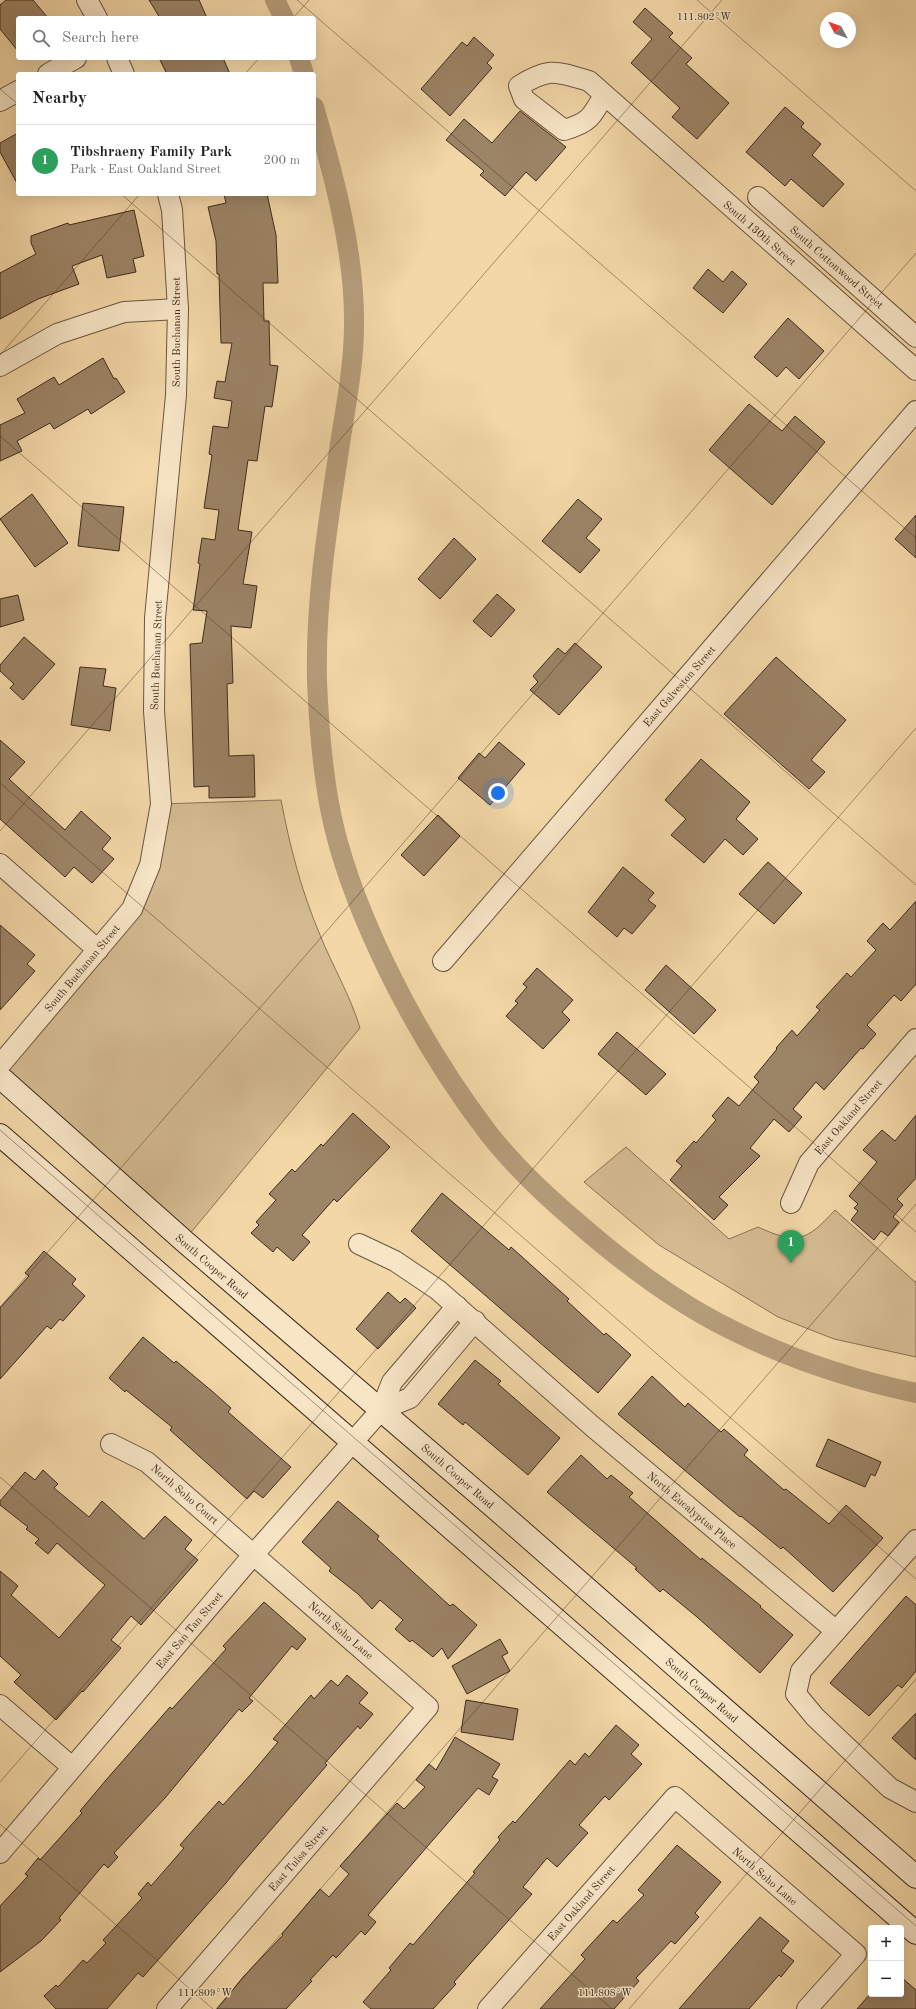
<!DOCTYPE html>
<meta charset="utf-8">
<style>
:root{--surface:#fff;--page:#f6f6f6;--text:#222;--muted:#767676;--line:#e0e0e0;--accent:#111827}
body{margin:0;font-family:"Old Standard TT",serif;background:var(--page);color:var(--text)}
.controls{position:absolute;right:12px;bottom:12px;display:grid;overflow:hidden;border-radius:4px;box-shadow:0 4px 16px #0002}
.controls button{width:36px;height:36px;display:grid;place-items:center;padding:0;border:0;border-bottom:1px solid var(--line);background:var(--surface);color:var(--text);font:20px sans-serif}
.compass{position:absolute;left:820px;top:12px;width:36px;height:36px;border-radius:50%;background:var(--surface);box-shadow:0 4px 16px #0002;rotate:311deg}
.you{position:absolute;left:498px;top:793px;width:14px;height:14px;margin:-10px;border:3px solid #fff;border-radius:50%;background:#1a73e8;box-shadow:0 0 0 6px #1a73e833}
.badge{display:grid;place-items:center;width:26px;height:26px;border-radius:50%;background:var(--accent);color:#fff;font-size:13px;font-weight:700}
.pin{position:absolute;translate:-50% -33px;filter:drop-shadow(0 1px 2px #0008)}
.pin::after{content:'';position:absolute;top:21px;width:14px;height:12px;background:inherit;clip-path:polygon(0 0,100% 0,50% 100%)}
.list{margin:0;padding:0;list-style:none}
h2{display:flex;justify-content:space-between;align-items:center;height:52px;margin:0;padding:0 16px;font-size:17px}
h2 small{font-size:13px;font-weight:400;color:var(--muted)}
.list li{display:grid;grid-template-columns:26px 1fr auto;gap:12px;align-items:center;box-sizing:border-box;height:72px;padding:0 16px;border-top:1px solid var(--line)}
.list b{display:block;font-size:15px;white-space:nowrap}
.list p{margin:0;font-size:13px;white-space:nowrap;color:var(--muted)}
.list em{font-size:13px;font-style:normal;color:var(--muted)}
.icon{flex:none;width:22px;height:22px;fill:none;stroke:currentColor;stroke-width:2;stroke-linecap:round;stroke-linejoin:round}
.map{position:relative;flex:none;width:916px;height:2009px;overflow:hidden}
.search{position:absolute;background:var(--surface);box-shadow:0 4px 16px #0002;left:16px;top:16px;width:300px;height:44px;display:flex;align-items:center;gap:10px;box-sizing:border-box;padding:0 14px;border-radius:4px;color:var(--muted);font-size:15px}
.panel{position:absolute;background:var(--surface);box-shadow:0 4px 16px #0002;left:16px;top:72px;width:300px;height:124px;border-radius:4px}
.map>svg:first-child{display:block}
</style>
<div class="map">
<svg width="916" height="2009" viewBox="0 0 916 2009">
<rect width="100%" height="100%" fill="#f3d7a7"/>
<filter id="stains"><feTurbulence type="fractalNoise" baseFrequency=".005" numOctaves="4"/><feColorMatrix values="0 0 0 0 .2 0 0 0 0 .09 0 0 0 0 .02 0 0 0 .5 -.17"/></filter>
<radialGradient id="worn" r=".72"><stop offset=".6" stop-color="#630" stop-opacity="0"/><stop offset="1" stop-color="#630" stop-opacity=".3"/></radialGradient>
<!-- green -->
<g fill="#d4ba90" stroke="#897258">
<path d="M281 800C290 847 301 890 320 935 333 967 350 995 360 1028L184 1241 0 1065 132 909 161 804Z"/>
<path d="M626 1147 729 1239 758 1227C797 1245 807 1241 835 1210L915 1282 916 1281V1357L834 1339 778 1317 659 1245 584 1182Z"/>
</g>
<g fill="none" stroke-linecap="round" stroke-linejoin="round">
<!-- canal -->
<g stroke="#b59c79" stroke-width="20">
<polyline points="275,0 284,18"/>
<polyline points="299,58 304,74"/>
<path d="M314 107C334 176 355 253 354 325 354 365 346 404 340 444 328 522 315 601 317 681 319 729 323 784 335 831 347 879 367 927 389 972 417 1029 450 1083 489 1134 515 1167 547 1197 579 1224 626 1265 679 1305 736 1332 793 1360 854 1380 916 1393"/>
</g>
</g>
<!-- building -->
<g fill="#9c8466" stroke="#3e2a1f">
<polygon points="6,0 33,0 48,18 18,18 18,51 0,29 0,5"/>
<polygon points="149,0 199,0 207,18 160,18"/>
<polygon points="645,8 673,33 669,37 692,58 686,64 729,103 697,139 672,117 680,108 631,63 652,39 633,22"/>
<polygon points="474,37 494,55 487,63 492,68 450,116 421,89 462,42 467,46"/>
<polygon points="159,58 223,58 230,74 167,74"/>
<polygon points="785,107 804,123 801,127 821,144 812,155 844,184 823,207 791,179 785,186 746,152"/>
<polygon points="520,111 566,147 536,181 526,172 505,196 480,175 484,171 446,140 464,119 492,143"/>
<polygon points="18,133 18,185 0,152 0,143"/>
<polygon points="224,194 267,194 276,235 278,283 263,283 264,321 269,321 270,365 278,366 272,407 265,406 257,461 248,460 238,530 252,532 243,584 257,586 251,628 231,626 233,683 227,684 229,756 254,755 255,797 209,798 209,786 194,787 190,644 202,643 207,611 193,610 200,564 198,563 202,538 215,540 219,510 204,508 212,455 209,454 213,426 228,428 232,401 214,398 217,381 225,382 232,343 221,343 219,274 217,274 216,241 208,207 226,203"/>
<polygon points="134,210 144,256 133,259 136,272 107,278 102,255 72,266 79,284 38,299 0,319 0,273 36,254 31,243 31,236 68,223 69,225"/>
<polygon points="708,269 723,282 732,271 747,284 723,313 693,288"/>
<polygon points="788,318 824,351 799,379 786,367 777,377 754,357"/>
<polygon points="103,358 114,379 116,378 125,392 91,414 88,409 54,429 50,423 17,441 22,451 0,461 0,425 25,413 17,399 54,377 59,385"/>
<polygon points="749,404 782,431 795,416 825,442 772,505 709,450"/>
<polygon points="32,494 68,543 35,567 0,519"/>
<polygon points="578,499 602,519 586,538 600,550 580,573 542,541"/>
<polygon points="83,503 124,507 119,551 78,546"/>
<polygon points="916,515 916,558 895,539"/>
<polygon points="454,538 476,559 440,599 418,579"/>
<polygon points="497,594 515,610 491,637 473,621"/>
<polygon points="18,595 24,620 0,627 0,599"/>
<polygon points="24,637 55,664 23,700 10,688 14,684 0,671 0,665"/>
<polygon points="575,643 602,667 559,715 530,690 538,682 533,676 558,648 565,654"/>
<polygon points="776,657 846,720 811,760 825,772 809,789 724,714"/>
<polygon points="80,667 106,669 103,686 116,688 110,731 71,725"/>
<polygon points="0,740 25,762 9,779 65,830 81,811 111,838 102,849 114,859 92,883 74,867 65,877 0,819"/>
<polygon points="499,742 525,764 490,805 458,778 479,753 485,758"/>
<polygon points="701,759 750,802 736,819 758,839 743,855 725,839 704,863 671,835 686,819 665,800"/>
<polygon points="438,815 460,836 424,876 401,855"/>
<polygon points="768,862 802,893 774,924 739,894"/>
<polygon points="623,867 654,893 648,900 656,906 632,934 624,928 617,937 588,912"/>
<polygon points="916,901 916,984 901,1001 894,995 867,1025 876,1034 863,1049 861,1048 824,1090 816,1082 793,1109 802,1117 789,1132 774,1119 750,1148 760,1156 719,1197 728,1205 714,1220 670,1180 682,1166 676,1161 694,1141 696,1143 716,1120 712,1116 728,1097 739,1106 759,1082 754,1077 777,1049 776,1048 792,1030 797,1036 820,1010 816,1007 847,973 851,977 876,950 867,941 883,923 890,930"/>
<polygon points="0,925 35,955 27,964 35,971 0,1010"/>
<polygon points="666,965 716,1010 694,1034 645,990"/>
<polygon points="537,968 573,1000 562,1012 570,1020 543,1049 506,1016 518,1003 515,1001 527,987 523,984"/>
<polygon points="617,1032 666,1074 646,1095 598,1054"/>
<polygon points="353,1113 390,1147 337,1202 334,1199 302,1235 310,1242 293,1261 277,1247 273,1252 251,1233 259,1225 256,1222 276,1200 269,1194 292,1169 295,1172 321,1144 323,1146"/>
<polygon points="916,1115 916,1178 897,1199 903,1205 893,1217 899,1222 888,1236 881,1231 874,1240 851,1220 858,1211 854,1208 858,1204 849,1196 877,1162 863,1150 882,1130 895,1141"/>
<polygon points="442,1193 509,1250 511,1247 569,1299 567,1301 604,1335 606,1333 631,1355 598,1393 411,1231"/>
<polygon points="44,1251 76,1279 72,1284 85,1296 63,1321 60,1319 51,1329 47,1326 0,1379 0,1308 29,1276 25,1273"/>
<polygon points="388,1292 400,1303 405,1298 416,1308 378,1349 356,1329"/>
<polygon points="143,1337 174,1363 176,1361 213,1392 231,1408 228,1412 291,1467 263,1498 254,1491 247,1499 170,1430 172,1427 126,1390 125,1392 109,1378"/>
<polygon points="475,1360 501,1381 498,1384 560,1438 528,1475 465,1422 463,1425 438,1404"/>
<polygon points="652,1376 685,1407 688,1403 721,1432 724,1429 748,1450 744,1455 784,1490 786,1489 829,1524 846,1505 883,1538 833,1592 783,1547 781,1549 741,1516 740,1517 618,1414"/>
<polygon points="828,1439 881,1462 875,1476 871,1474 865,1487 816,1466"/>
<polygon points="581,1455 607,1479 611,1475 633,1493 629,1497 701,1560 702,1558 761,1606 760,1607 793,1635 760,1673 697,1617 663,1589 660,1592 635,1569 637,1568 547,1492"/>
<polygon points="43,1470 58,1484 54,1488 89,1517 102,1501 144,1539 165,1516 192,1540 185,1549 198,1560 141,1625 131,1616 111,1640 121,1648 83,1692 82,1691 56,1720 14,1682 21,1675 0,1656 0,1571 18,1586 11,1595 59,1638 105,1585 57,1543 48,1554 35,1543 39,1539 26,1529 28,1527 0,1505 0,1501 25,1472 35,1480"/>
<polygon points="338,1501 379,1536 377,1539 450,1606 453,1604 477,1625 448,1659 442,1648 433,1657 412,1640 410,1642 395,1629 403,1620 380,1600 372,1609 358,1594 329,1571 331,1568 302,1542"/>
<polygon points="906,1596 916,1605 916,1671 902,1688 898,1685 869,1716 830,1683"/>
<polygon points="264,1602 306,1639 297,1650 292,1646 249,1698 253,1701 242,1712 239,1709 165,1798 114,1853 118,1857 108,1868 104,1864 59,1918 61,1920 41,1941 0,1972 0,1906 28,1876 25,1874 38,1858 40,1860 82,1813 80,1811 106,1780 170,1707 172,1709 226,1649 223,1646"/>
<polygon points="500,1639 508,1653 502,1656 510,1671 467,1694 452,1666"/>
<polygon points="347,1675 368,1693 359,1703 373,1714 360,1729 358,1726 325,1763 327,1765 238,1868 226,1883 143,1977 138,1973 107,2009 56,2009 44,1996 56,1985 58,1987 83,1960 87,1963 106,1943 103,1940 142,1898 138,1894 148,1882 151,1886 184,1848 180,1845 201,1821 219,1801 223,1805 252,1773 278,1742 273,1739 311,1695 314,1699 331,1680 338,1686"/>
<polygon points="466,1700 518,1709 513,1740 461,1732"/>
<polygon points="916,1713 916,1760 892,1738"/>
<polygon points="616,1725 639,1745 631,1754 642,1764 609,1800 605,1796 579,1825 588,1833 557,1867 547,1858 523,1887 532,1894 454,1982 456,1984 433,2009 371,2009 363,2002 391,1970 389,1968 410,1943 413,1945 475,1873 473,1872 500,1840 498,1837 513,1821 515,1823 570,1760 575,1765 585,1753 589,1757"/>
<polygon points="455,1737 500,1764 492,1777 498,1780 489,1795 478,1788 368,1915 376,1922 365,1935 361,1931 336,1958 333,1955 310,1980 312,1981 286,2009 217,2009 244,1976 283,1935 282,1934 320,1889 329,1897 349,1874 340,1866 397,1803 404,1809 425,1787 416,1780 429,1764 436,1770"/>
<polygon points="677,1845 721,1882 695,1913 699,1917 675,1944 671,1941 636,1978 639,1981 614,2009 540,2009 585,1959 581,1955 613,1920 617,1923 644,1895 638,1890"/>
<polygon points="760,1917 789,1941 781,1951 794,1961 781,1977 779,1975 749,2009 679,2009"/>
<polygon points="901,1977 916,1990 916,2009 857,2009 870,1994 901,1994"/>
</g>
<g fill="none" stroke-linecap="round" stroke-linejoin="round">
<!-- street casing -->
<g stroke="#6b5541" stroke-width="22">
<g id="street">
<polyline points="87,0 97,18"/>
<polyline points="117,58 124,74"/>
<polyline points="48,74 76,58"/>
<path d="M604 95C592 117 589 123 564 130L524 99 519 86C549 67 556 71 589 81L916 370"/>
<polyline points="0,101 18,91"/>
<polyline points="758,197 916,337"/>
<polyline points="0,366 57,334 124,312 178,309"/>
<polyline points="0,864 98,950"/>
<polyline points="443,961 916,411"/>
<polyline points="0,1065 132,909 150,865 161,804 154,711 155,618 176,395 178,309 172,210 168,194"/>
<polyline points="791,1203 809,1163 916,1039"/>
<polyline points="359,1244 395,1261 438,1290 592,1426 836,1631"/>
<polyline points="381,1410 410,1398 475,1321"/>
<polyline points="111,1444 147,1462 428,1707 167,2009"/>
<polyline points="916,1540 801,1671 796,1694 815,1717 890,1788 916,1802"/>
<polyline points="0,1705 72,1767"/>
<polyline points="0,1853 254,1554 381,1410 392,1382 457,1306"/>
<polyline points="488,2009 675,1797 856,1954 807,2009"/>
</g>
</g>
<!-- secondary casing -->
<g stroke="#3e2a1f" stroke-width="24">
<g id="secondary">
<polyline points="0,1077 184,1241 503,1515 916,1877"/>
<polyline points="0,1135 916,1933"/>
</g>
</g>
<!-- street -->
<use href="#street" stroke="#f7e5c6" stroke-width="20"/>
<!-- secondary -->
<use href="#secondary" stroke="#f7e5c6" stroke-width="22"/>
</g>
<!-- ticks -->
<path fill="none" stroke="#3e2a1f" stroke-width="1" stroke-opacity="0.45" d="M297 0 916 538M697 0 916 191M293 18 309 0M245 74 259 58M0 89 18 104M121 194 916 885M0 355 140 194M0 436 916 1232M0 783 916 1579M0 831 722 0M0 1130 916 1926M0 1307 916 253M0 1477 612 2009M0 1782 916 728M0 1824 213 2009M216 2009 916 1204M629 2009 916 1679"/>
<g text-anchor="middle" stroke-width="3" stroke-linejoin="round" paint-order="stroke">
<!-- street labels -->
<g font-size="11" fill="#3e2a1f" stroke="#f7e5c6">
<text transform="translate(760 233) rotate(41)" y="4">South 130th Street</text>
<text transform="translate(837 267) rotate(41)" y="4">South Cottonwood Street</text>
<text transform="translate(176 332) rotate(-90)" y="4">South Buchanan Street</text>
<text transform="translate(156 655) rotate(-88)" y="4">South Buchanan Street</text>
<text transform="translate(679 686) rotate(-49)" y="4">East Galveston Street</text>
<text transform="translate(82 968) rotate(-50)" y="4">South Buchanan Street</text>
<text transform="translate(848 1117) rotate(-49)" y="4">East Oakland Street</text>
<text transform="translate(212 1266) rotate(41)" y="4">South Cooper Road</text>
<text transform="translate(458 1476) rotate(41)" y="4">South Cooper Road</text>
<text transform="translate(185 1494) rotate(41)" y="4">North Soho Court</text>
<text transform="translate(692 1510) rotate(40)" y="4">North Eucalyptus Place</text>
<text transform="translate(189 1630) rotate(-50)" y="4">East San Tan Street</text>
<text transform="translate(341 1630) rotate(41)" y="4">North Soho Lane</text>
<text transform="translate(702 1690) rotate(41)" y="4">South Cooper Road</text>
<text transform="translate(298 1858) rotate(-49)" y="4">East Tulsa Street</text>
<text transform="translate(765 1876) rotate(41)" y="4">North Soho Lane</text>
<text transform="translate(581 1903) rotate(-49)" y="4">East Oakland Street</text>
</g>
</g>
<g font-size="10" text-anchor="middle" fill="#3e2a1f" stroke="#f7e5c6" stroke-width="3" stroke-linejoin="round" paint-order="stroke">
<text x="704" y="20">111.802°W</text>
<text x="205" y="1996">111.809°W</text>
<text x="605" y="1996">111.808°W</text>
</g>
<rect width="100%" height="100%" filter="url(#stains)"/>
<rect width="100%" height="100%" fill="url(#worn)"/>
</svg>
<div class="controls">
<button>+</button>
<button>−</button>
</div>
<svg class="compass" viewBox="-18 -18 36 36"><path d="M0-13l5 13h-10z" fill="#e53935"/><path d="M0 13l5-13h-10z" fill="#767676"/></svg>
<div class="you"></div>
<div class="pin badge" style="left:791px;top:1263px;background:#2e9e5b">1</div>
<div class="search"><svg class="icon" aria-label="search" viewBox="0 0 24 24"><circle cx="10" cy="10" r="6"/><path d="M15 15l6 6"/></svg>Search here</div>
<section class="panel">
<h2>Nearby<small></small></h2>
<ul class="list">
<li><span class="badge" style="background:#2e9e5b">1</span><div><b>Tibshraeny Family Park</b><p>Park · East Oakland Street</p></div><em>200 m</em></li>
</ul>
</section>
</div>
